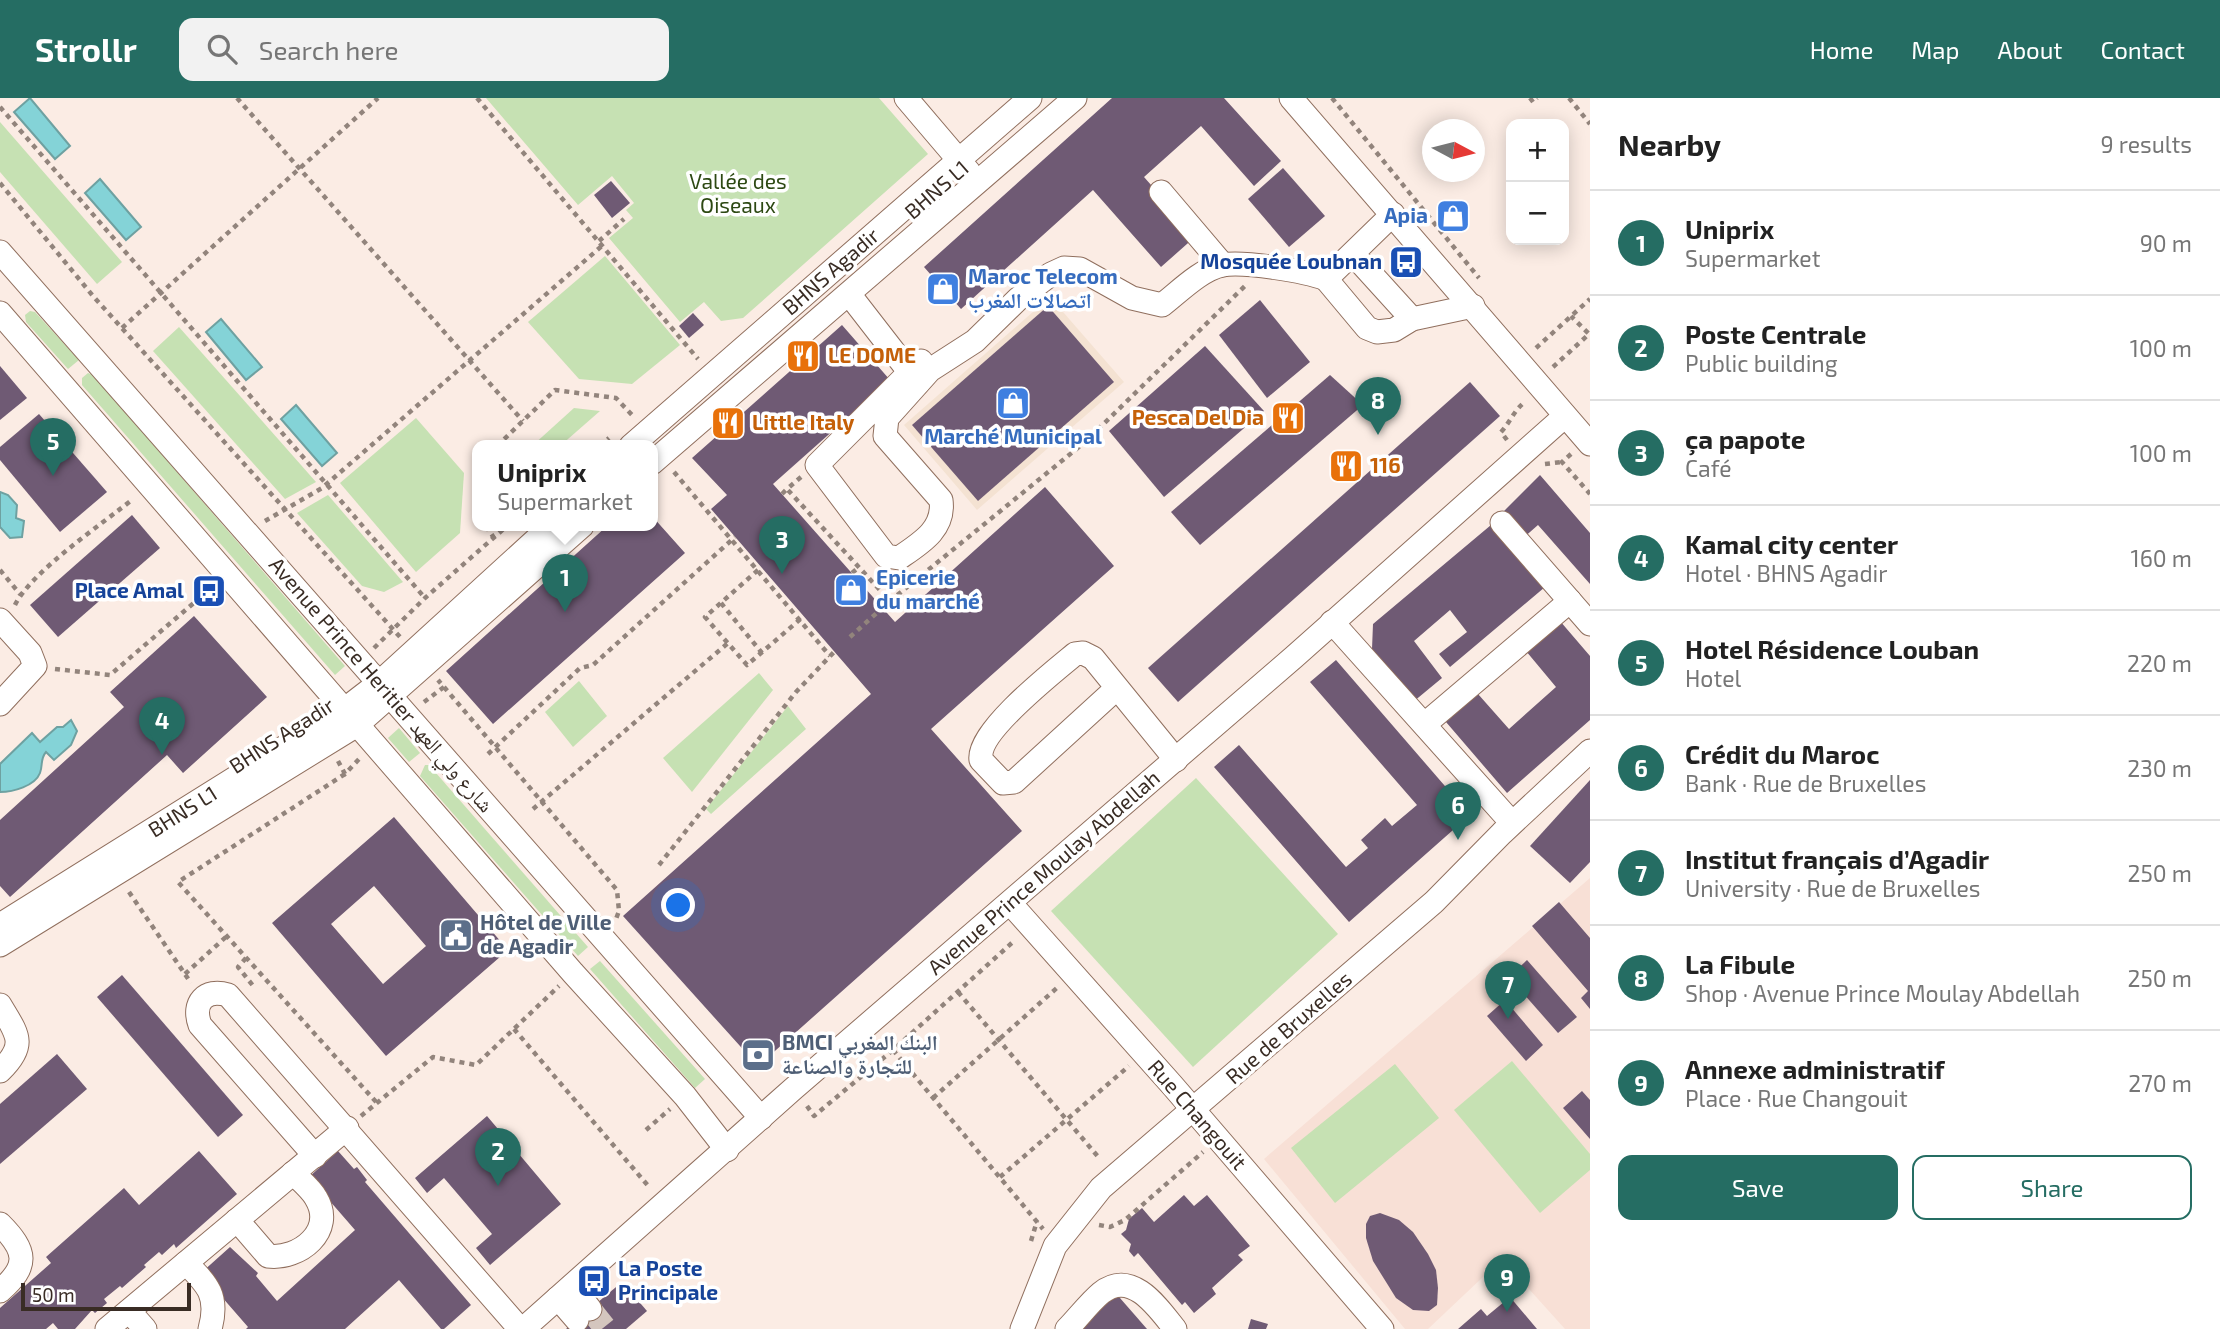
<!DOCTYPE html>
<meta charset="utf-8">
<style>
:root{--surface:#fff;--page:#f2f2f2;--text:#222;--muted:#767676;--line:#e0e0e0;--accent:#256d63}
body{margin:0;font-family:"Exo 2","Noto Naskh Arabic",sans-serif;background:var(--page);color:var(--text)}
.controls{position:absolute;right:21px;top:21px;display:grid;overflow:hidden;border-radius:14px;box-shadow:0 4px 18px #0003}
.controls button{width:63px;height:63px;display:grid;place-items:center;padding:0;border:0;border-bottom:2px solid var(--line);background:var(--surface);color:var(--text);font:35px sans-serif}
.compass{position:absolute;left:1422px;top:21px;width:63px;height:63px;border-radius:50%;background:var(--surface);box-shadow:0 4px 18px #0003;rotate:97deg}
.scale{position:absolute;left:21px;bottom:18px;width:170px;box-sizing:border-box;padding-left:7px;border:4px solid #392c24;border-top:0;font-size:19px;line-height:24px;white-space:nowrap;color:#392c24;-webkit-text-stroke:5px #fff;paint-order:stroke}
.you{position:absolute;left:679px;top:808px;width:24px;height:24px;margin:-18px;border:5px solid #fff;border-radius:50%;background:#1a73e8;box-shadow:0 0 0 10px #1a73e833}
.badge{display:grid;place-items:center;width:46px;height:46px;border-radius:50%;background:var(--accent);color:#fff;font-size:23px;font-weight:700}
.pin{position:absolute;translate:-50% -58px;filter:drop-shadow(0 2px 4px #0008)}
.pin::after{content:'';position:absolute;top:37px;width:24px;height:21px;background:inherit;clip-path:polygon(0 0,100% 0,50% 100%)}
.popup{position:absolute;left:472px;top:342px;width:186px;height:91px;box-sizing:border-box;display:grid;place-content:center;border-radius:14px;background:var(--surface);filter:drop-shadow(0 2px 5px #0005);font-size:23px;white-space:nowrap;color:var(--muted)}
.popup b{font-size:26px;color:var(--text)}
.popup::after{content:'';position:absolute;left:50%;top:100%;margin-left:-14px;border:14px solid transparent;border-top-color:var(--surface)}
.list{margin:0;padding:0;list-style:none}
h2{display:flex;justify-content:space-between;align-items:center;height:91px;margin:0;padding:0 28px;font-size:30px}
h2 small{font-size:23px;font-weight:400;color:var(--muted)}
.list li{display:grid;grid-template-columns:46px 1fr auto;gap:21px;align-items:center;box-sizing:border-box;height:105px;padding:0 28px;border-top:2px solid var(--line)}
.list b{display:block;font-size:26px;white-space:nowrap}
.list p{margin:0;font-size:23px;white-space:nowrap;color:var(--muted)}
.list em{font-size:23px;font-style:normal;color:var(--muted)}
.actions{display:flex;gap:14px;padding:21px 28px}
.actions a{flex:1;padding:16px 0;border:2px solid var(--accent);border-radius:14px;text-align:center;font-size:24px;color:var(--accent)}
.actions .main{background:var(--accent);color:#fff}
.icon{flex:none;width:38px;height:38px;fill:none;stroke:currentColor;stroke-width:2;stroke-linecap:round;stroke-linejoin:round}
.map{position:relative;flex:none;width:1590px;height:1231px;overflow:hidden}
header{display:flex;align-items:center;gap:42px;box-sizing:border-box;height:98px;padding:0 35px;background:var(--accent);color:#fff}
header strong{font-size:33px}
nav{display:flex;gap:38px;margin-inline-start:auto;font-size:24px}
.search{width:490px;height:63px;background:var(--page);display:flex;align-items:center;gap:18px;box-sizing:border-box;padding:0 24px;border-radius:14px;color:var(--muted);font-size:26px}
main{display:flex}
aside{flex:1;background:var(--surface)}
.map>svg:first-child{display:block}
</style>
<header>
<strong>Strollr</strong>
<div class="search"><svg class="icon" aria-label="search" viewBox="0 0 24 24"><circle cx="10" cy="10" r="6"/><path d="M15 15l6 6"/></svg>Search here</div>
<nav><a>Home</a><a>Map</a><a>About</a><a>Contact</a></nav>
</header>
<main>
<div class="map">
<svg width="1590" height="1231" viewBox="0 0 1590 1231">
<rect width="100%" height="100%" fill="#fbece4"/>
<!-- commercial -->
<polygon fill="#f4e2d2" points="1050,199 1124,284 977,412 904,327"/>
<!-- education -->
<polygon fill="#f8e0d6" points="1590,780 1590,1231 1565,1231 1502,1161 1428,1231 1405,1231 1264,1061"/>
<!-- green -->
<g fill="#c6e1b3">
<polygon points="486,0 879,0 928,56 743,220 721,223 704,204 680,224 609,140 633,120 626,112 634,105 612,78 578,107"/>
<polygon points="0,24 122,164 97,186 0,74"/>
<polygon points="605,158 680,247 632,286 579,281 528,224"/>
<polygon points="30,213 35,214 79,262 68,271 26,224 25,217"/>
<polygon points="179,229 316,384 285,401 153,253"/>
<polygon points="88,275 93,277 345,568 335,577 82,287 82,280"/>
<polygon points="574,310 600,313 560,348 532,348"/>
<polygon points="416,320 464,375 460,435 416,474 340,385"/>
<polygon points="328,397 403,484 384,494 362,488 297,415"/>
<polygon points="759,575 773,592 692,694 663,660"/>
<polygon points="579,583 607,618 573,649 545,614"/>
<polygon points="788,608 806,631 711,716 706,711"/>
<polygon points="399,630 420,655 409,664 388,640"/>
<polygon points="425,667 429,667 588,849 578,858 420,678"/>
<polygon points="1196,680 1338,836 1193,969 1051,813"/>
<polygon points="600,863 705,981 695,990 590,871"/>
<polygon points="1512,963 1590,1056 1590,1072 1540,1115 1454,1012"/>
<polygon points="1395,966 1439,1020 1335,1105 1291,1050"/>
</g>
<!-- water -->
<g fill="#84d3d7" stroke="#6ea1a1" stroke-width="2">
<polygon points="30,0 70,48 55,61 14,14"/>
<polygon points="100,81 141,129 126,142 85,95"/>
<polygon points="221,221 262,269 246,282 206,234"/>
<polygon points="296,307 337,355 322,368 281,321"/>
<polygon points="0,394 8,397 17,407 16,420 24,423 22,439 10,440 0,429"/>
<path d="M71 622 77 633 71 647 54 662 46 654C40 661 43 667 40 675 35 688 13 694 0 694V666L32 635 40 644 57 629H63Z"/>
</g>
<!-- building -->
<g fill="#6f5a74" fill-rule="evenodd">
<polygon points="1112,0 1224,0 1281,63 1254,88 1201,28 1144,79 1196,138 1161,169 1093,92 961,211 924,169"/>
<polygon points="1283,70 1325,118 1289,149 1248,101"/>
<polygon points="611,83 630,105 612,120 594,97"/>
<polygon points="1260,202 1310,264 1267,300 1219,237"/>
<polygon points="1048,208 1114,284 978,403 912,327"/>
<polygon points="693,215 704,227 689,240 679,228"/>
<polygon points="842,227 890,282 773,386 895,524 1045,389 1114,468 931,631 1022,733 758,968 623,818 871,596 711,411 727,397 692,360"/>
<polygon points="1205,248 1264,313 1164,399 1109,333"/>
<polygon points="0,268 27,300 0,322"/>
<polygon points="1330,277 1363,307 1200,447 1171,414"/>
<polygon points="1470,284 1500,318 1178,604 1148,570"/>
<polygon points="39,316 107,394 60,434 0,362 0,349"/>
<polygon points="1540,377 1590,435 1590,486 1538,427 1522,441 1501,416"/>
<polygon points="132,417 160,450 58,539 30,507"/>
<polygon points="652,418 685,455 493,626 446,573 607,428 652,428"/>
<polygon points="1491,427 1545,489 1450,569 1439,556 1467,534 1450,512 1414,543 1442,580 1413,604 1372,551 1373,526"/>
<polygon points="194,518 267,599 183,675 167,657 10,799 0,788 0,722 124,609 110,594"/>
<polygon points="1560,523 1590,558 1590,622 1507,695 1446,624 1478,596 1509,631 1556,589 1526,553"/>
<polygon points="1336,562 1470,717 1349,824 1214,669 1239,647 1346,769 1368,750 1361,742 1385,720 1392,728 1417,707 1310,584"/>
<polygon points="1590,682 1590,764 1570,785 1530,748"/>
<path d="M394 719 508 852 386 958 272 825ZM374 788 426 848 383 886 331 826Z"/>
<polygon points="1559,804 1590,840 1590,911 1581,900 1588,893 1532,828"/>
<polygon points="1527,862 1577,919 1558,935 1509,879"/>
<polygon points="122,877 243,1017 218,1039 97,899"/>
<polygon points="1505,902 1543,947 1526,963 1487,918"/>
<polygon points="57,956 87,991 0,1066 0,1006"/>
<polygon points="1582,993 1590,1002 1590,1041 1563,1010"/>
<polygon points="487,1018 561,1106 490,1167 476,1150 492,1136 444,1080 427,1095 415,1080"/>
<polygon points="199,1053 237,1096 176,1150 174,1146 162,1157 159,1154 144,1167 146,1169 122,1190 120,1188 104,1201 107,1205 95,1215 92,1212 75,1231 58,1231 53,1225 46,1231 0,1231 0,1210 51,1165 46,1159 124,1090 139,1107"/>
<polygon points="338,1053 354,1071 357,1069 367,1082 365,1084 471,1207 444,1231 441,1231 399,1182 345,1231 246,1231 248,1229 201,1175 230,1149 258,1175 256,1178 277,1203 355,1132 309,1079"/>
<polygon points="1184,1097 1194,1108 1207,1097 1250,1148 1238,1157 1243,1162 1212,1190 1216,1196 1194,1215 1185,1204 1182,1207 1138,1155 1134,1159 1129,1153 1131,1146 1121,1136 1126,1132 1129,1121 1142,1110 1154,1124"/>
<polygon points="1380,1115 1399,1122 1413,1134 1428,1156 1436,1172 1438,1190 1437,1207 1429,1213 1413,1212 1396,1200 1373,1163 1366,1140 1366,1126 1370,1118"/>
<polygon points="622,1184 647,1213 626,1231 566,1231"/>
<polygon points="1113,1192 1147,1231 1069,1231"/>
<polygon points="1510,1199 1537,1231 1458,1231 1481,1211 1487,1218"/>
<polygon points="1251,1221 1268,1226 1266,1231 1248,1231"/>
</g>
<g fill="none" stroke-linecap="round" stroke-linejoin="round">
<!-- minor-tunnel -->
<polyline stroke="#d4c6be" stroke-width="23" stroke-dasharray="23 11" stroke-linecap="butt" points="590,1211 606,1231"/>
<!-- minor casing -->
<g stroke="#906f5e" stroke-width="25">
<g id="minor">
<polyline points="906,0 969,74"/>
<polyline points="1291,0 1590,346"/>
<polyline points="1161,94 1223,167"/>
<polyline points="0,154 761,1020"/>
<polyline points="1353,156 1412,221"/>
<polyline points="1326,181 1367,230 1377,234 1394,232 1412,221 1473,208"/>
<polyline points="849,196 918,285"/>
<polyline points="0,215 573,875 685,998 727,1052"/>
<path d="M921 263 817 367 886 458 899 460C921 445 945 431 941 402L885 338 887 320 930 272 975 243 1018 201 1051 176 1064 170 1080 171 1132 200 1162 207C1179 194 1200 172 1222 167 1243 163 1306 173 1326 181L1393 116"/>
<polyline points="631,348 1030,0"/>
<polyline points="652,365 1075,0"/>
<polyline points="1502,425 1590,526"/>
<polyline points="0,522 30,555 35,568 0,606"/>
<polyline points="1332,524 1512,725"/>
<path d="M1117 590 1014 684 1003 685 981 662C976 635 1052 575 1075 556L1083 555 1093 560 1176 662"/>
<polyline points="1425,626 1570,503"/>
<polyline points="1010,805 1172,987 1382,1231"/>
<polyline points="0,827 344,612 379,585 551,428"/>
<polyline points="0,847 357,627 582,428"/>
<path d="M0 907C17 936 28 946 0 973"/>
<path d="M315 1058 200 927C192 905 205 890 228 897L520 1231"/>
<path d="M237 1122 268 1158C299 1162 336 1133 316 1100 311 1091 301 1083 293 1075"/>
<path d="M0 1126C27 1153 29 1168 0 1193"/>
<path d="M186 1165C208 1187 219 1198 210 1231"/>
<polyline points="572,1188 590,1211"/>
<polyline points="558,1200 577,1222"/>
<polyline points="129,1213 145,1231"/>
<polyline points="107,1231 347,1030"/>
<polyline points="523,1231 793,991 1294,559 1565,318"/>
<polyline points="1022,1231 1055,1148 1101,1090 1434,804 1502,735 1590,653"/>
<path d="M1067 1231C1078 1220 1089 1205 1101 1195 1132 1170 1159 1211 1175 1231"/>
</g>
</g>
<!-- path -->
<g stroke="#92847c" stroke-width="4.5" stroke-dasharray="5 5" stroke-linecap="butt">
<polyline points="237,0 523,323"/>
<polyline points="477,0 698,261"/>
<polyline points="1332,0 1479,180"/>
<polyline points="1530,0 1533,4 1537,0"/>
<polyline points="1569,0 1590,26"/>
<polyline points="0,9 425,500"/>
<polyline points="0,85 93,198 400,539"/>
<polyline points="599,143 624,121"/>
<polyline points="122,230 378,0"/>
<polyline points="1536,250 1590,201"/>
<polyline points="1553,269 1589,236 1571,218"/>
<path d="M1507 342 1501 334C1511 323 1514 312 1526 303"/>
<polyline points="497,348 555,292 616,300 633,318"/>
<polyline points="600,348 609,340"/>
<polyline points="1571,356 1562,364 1590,396"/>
<polyline points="1545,366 1562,364"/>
<polyline points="674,374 830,558"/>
<polyline points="801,379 787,391 890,503 1085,344 1245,188"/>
<polyline points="782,396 787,391"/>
<polyline points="265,423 322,390 603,147"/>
<polyline points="486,428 494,440"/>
<polyline points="0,472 20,496"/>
<polyline points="758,472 705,519 747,567 804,518"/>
<polyline points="852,475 859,469"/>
<polyline points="721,505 762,555"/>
<path d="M15 507C31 474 102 426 133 401"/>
<polyline points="850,539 890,503"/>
<polyline points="374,550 425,500 507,428"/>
<polyline points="55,571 110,577 210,491"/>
<polyline points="444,589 617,792 619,813 616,821"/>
<polyline points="424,604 444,589 438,582"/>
<polyline points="488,656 580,570 593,567 735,439"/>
<polyline points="338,663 345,676 360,660"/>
<polyline points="345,676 178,784 377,1005"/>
<polyline points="533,711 728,545"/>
<polyline points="659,767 796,594 834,554"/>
<polyline points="129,794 191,885"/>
<polyline points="246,860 238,869 254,889"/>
<polyline points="185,876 227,838"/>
<polyline points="958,894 1100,1061"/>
<polyline points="514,931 650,1090"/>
<polyline points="893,952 1043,1131"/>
<polyline points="933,1000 1058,889"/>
<polyline points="807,1008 814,1018 893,952 1014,843"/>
<polyline points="361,1018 433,959 476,967 559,888"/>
<polyline points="646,1032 670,1011"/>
<polyline points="1000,1079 1129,968"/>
<polyline points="1099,1127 1110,1129 1125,1122 1203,1054"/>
<polyline points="1031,1143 1037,1123"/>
</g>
<!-- minor -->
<use href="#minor" stroke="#fff" stroke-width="23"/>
</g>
<!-- icons -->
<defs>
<g id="shop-square" transform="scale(1.75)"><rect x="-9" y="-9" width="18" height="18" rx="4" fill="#3f7fe0" stroke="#fff"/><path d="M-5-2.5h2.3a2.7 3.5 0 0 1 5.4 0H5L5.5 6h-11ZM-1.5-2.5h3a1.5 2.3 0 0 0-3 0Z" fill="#fff"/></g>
<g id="bus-square" transform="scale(1.75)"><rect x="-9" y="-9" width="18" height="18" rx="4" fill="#1a4fb4" stroke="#fff"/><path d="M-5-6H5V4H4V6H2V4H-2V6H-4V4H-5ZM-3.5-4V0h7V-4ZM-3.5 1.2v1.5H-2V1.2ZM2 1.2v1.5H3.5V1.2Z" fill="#fff"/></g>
<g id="restaurant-square" transform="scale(1.75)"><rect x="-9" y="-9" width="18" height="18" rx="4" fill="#e8710a" stroke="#fff"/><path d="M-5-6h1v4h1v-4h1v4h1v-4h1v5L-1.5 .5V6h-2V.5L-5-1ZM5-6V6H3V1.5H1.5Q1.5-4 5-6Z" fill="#fff"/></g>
<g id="civic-square" transform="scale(1.75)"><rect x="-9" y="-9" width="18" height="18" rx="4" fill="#5c6f8a" stroke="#fff"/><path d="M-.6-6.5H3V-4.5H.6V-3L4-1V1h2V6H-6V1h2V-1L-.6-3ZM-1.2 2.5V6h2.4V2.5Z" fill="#fff"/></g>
<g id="bank-square" transform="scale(1.75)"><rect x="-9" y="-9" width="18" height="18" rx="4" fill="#5c6f8a" stroke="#fff"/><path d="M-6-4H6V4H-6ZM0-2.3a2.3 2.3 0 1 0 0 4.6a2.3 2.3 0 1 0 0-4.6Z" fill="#fff"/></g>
</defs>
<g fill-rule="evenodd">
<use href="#shop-square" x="1453" y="118"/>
<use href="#bus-square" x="1406" y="164"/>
<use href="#shop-square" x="943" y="191"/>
<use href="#restaurant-square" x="803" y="258"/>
<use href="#shop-square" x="1013" y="305"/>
<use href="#restaurant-square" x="1288" y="320"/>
<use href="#restaurant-square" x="728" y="325"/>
<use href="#restaurant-square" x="1346" y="368"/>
<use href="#shop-square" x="851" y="492"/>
<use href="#bus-square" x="209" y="493"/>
<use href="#civic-square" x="456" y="837"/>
<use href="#bank-square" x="758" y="957"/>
<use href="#bus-square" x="594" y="1183"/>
</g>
<g text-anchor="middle" stroke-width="7" stroke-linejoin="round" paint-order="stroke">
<!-- park labels -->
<g font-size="21" fill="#2d4913" stroke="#fff">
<text x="738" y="91">Vallée des<tspan x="738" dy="24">Oiseaux</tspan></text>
</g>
<!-- street labels -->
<g font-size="21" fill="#392c24" stroke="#fff">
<text transform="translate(937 92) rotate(-41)" y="7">BHNS L1</text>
<text transform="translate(831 174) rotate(-41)" y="7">BHNS Agadir</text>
<text transform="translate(381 587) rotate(49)" y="7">Avenue Prince Heritier شارع ولي العهد</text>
<text transform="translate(282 638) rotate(-33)" y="7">BHNS Agadir</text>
<text transform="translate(183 714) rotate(-32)" y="7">BHNS L1</text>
<text transform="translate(1044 775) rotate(-41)" y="7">Avenue Prince Moulay Abdellah</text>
<text transform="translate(1289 930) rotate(-41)" y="7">Rue de Bruxelles</text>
<text transform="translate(1197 1017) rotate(49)" y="7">Rue Changouit</text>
</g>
<!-- shop labels -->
<g font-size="21" font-weight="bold" fill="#366cbe" stroke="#fff" text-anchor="start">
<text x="1428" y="125" text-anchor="end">Apia</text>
<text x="968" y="186">Maroc Telecom<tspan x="968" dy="24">اتصالات المغرب</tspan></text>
<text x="1013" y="346" text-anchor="middle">Marché Municipal</text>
<text x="876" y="487">Epicerie<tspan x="876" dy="24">du marché</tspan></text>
</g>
<!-- transit labels -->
<g font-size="21" font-weight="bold" fill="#164399" stroke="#fff" text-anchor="end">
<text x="1382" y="171">Mosquée Loubnan</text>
<text x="184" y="500">Place Amal</text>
<text x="618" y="1178" text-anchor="start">La Poste<tspan x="618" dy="24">Principale</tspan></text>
</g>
<!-- food labels -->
<g font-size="21" font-weight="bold" fill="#c56008" stroke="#fff" text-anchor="start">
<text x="828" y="265">LE DOME</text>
<text x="1264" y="327" text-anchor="end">Pesca Del Dia</text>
<text x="752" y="332">Little Italy</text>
<text x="1370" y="375">116</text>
</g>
<!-- service labels -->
<g font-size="21" font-weight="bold" fill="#4e5e75" stroke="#fff" text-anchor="start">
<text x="480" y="832">Hôtel de Ville<tspan x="480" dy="24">de Agadir</tspan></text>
<text x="782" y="952">BMCI البنك المغربي<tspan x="782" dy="24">للتجارة والصناعة</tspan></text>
</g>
</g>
</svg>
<div class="controls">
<button>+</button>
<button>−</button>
</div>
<svg class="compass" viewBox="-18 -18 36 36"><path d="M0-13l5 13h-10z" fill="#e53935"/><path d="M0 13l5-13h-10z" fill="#767676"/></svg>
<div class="scale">50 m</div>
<div class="you"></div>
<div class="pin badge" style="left:565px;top:514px">1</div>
<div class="popup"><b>Uniprix</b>Supermarket</div>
<div class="pin badge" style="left:498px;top:1088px">2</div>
<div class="pin badge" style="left:782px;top:476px">3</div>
<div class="pin badge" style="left:162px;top:657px">4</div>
<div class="pin badge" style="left:53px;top:378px">5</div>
<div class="pin badge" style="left:1458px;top:742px">6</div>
<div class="pin badge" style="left:1508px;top:921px">7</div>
<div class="pin badge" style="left:1378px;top:337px">8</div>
<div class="pin badge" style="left:1507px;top:1214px">9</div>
</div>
<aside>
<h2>Nearby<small>9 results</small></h2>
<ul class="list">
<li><span class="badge">1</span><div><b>Uniprix</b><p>Supermarket</p></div><em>90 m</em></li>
<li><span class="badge">2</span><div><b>Poste Centrale</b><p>Public building</p></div><em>100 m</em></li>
<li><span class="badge">3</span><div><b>ça papote</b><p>Café</p></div><em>100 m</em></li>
<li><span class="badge">4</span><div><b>Kamal city center</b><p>Hotel · BHNS Agadir</p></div><em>160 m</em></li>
<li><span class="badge">5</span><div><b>Hotel Résidence Louban</b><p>Hotel</p></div><em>220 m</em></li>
<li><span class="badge">6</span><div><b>Crédit du Maroc</b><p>Bank · Rue de Bruxelles</p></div><em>230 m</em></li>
<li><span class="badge">7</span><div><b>Institut français d’Agadir</b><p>University · Rue de Bruxelles</p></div><em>250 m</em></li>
<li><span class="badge">8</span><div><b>La Fibule</b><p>Shop · Avenue Prince Moulay Abdellah</p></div><em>250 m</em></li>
<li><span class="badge">9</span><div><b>Annexe administratif</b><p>Place · Rue Changouit</p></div><em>270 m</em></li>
</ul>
<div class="actions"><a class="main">Save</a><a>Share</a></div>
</aside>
</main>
